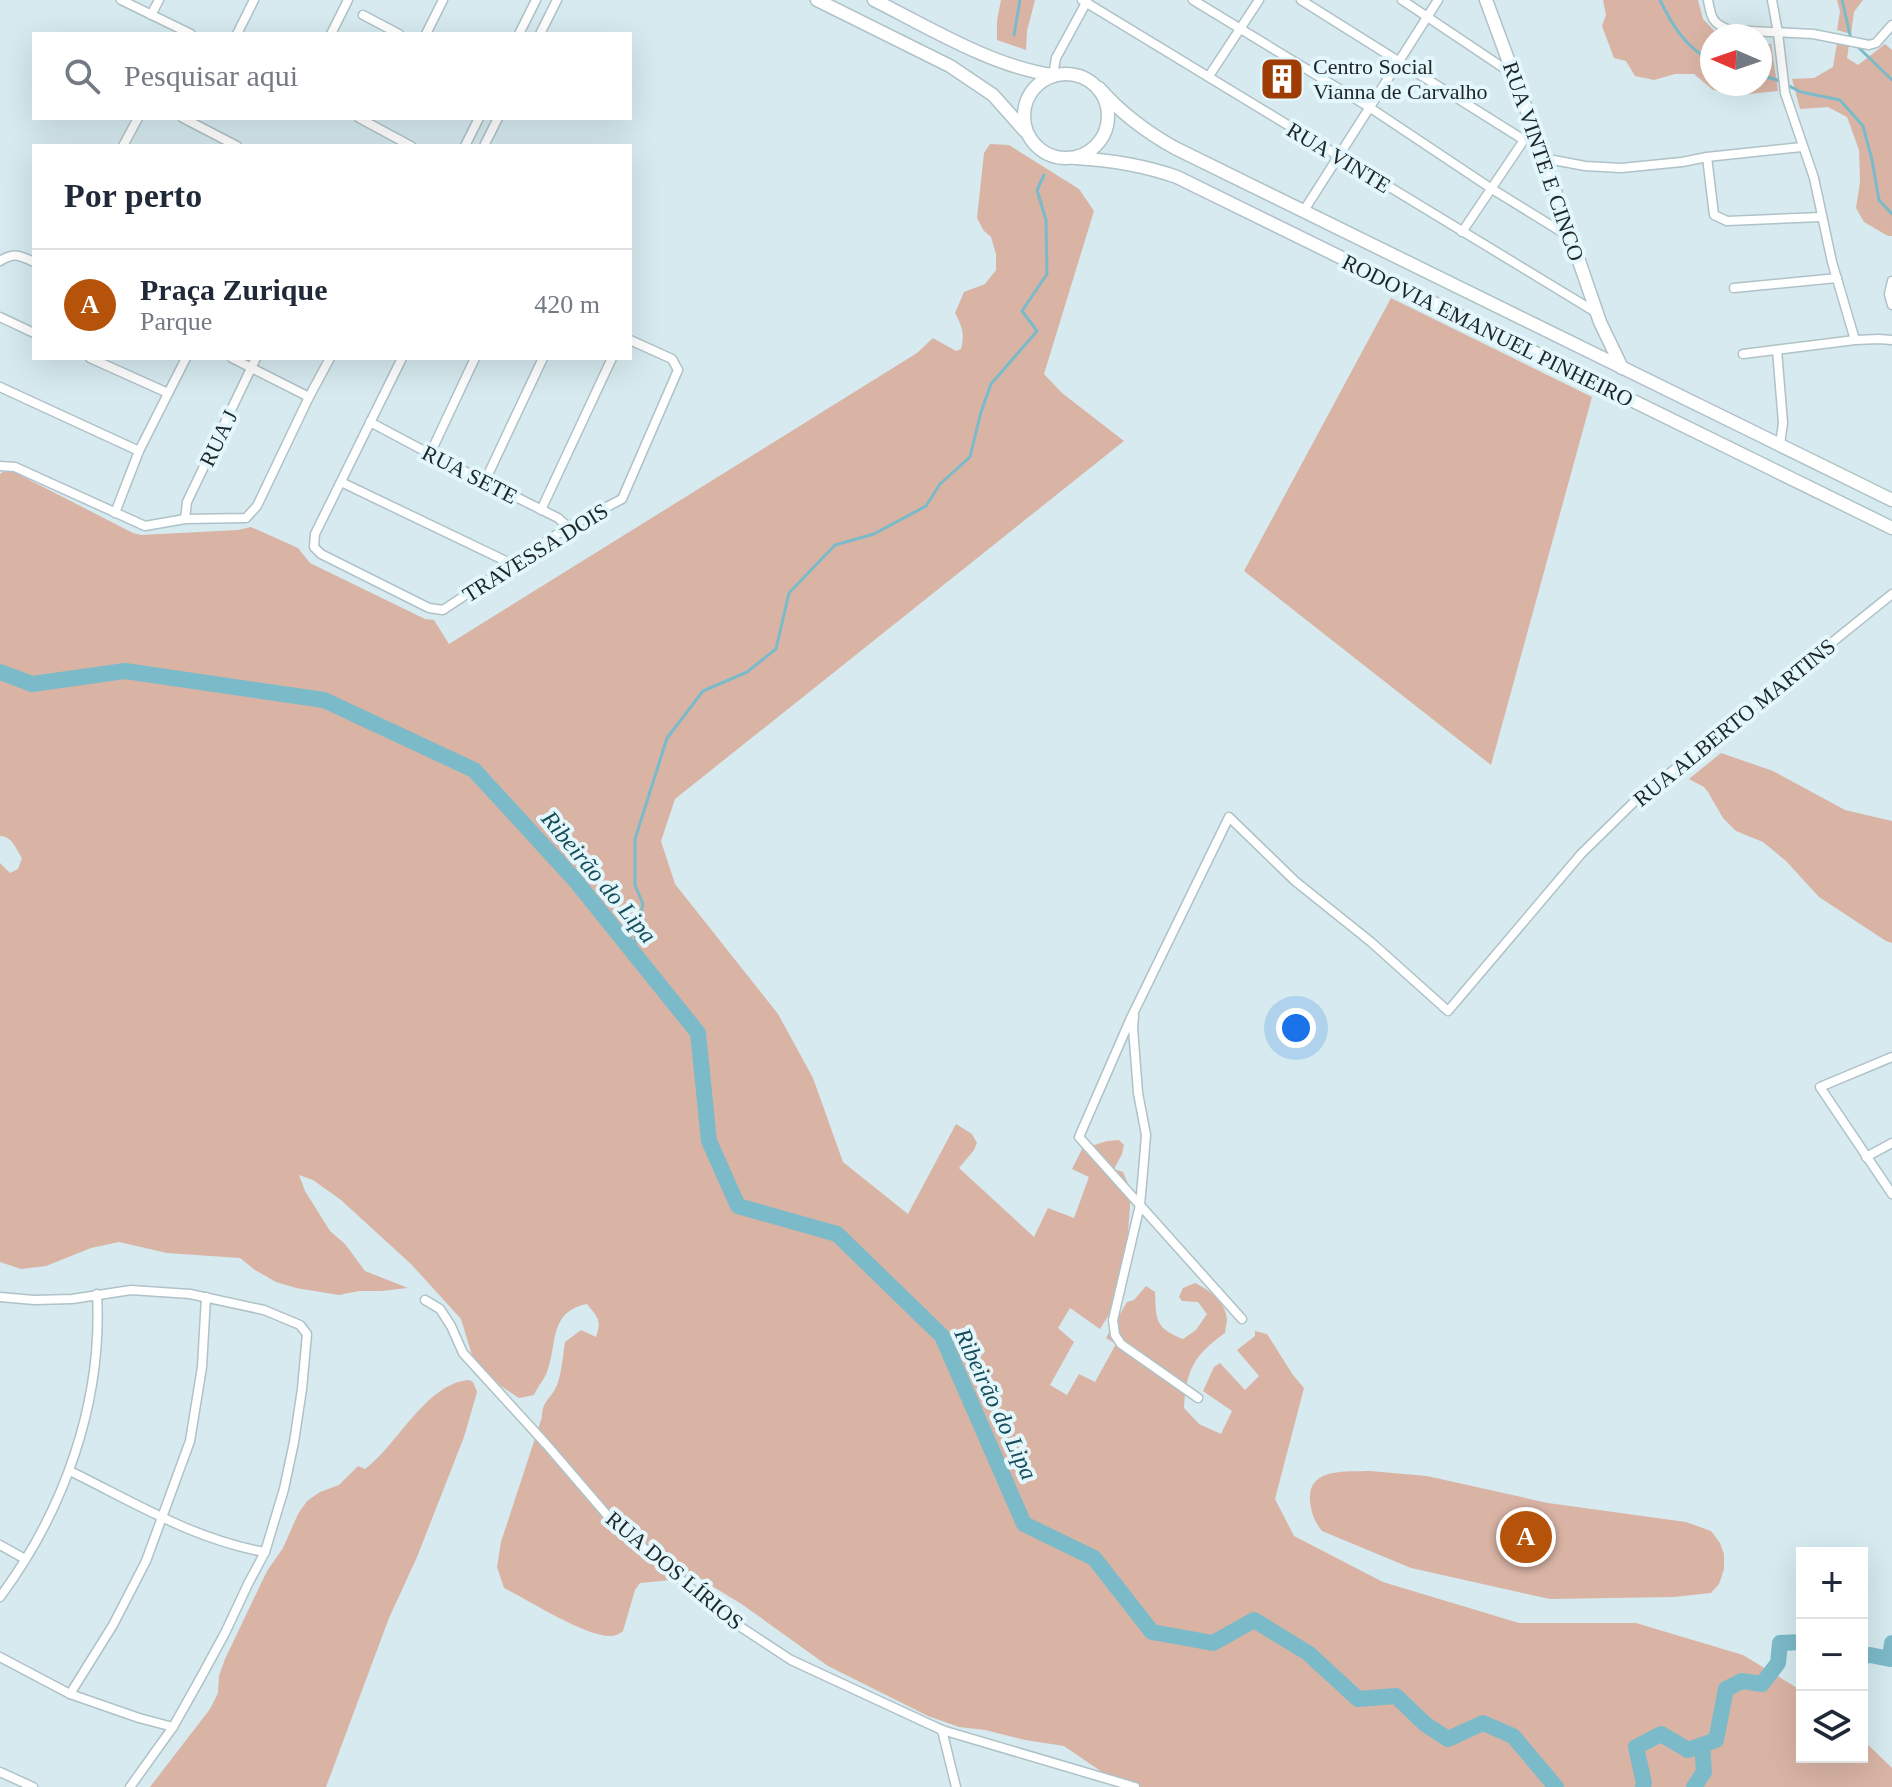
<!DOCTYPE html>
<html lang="pt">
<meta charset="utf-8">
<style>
:root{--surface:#fff;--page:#f2f2f3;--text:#1f2937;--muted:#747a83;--line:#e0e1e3;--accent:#b45309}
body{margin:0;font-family:Georgia,serif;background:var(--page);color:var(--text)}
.controls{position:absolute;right:24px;bottom:24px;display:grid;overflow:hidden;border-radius:0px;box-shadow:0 8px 32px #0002}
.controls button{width:72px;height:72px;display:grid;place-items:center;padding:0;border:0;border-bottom:2px solid var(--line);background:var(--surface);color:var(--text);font:40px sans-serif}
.compass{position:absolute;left:1700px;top:24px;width:72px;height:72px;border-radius:50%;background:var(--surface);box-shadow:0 8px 32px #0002;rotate:272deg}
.you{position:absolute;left:1296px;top:1028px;width:28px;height:28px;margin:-20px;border:6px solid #fff;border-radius:50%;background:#1a73e8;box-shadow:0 0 0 12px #1a73e833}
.badge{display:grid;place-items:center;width:52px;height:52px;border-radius:50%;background:var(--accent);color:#fff;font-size:26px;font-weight:700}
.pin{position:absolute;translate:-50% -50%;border:4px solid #fff;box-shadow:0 2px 8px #0006}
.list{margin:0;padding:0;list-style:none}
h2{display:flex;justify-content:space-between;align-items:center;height:104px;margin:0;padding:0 32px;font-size:34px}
h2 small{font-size:26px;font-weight:400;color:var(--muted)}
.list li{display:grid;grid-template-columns:52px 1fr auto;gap:24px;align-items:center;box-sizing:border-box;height:112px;padding:0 32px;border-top:2px solid var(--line)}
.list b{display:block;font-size:30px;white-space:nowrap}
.list p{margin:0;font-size:26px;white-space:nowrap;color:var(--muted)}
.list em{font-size:26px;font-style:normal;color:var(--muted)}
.icon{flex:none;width:44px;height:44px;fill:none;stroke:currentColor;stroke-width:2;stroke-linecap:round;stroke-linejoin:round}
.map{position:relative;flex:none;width:1892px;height:1787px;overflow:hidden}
.search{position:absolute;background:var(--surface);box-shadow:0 8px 32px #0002;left:32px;top:32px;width:600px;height:88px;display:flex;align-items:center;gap:20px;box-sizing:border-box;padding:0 28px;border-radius:0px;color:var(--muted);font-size:30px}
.panel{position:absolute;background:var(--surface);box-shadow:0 8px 32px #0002;left:32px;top:144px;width:600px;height:216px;border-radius:0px}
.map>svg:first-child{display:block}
</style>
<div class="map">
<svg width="1892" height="1787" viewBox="0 0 1892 1787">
<rect width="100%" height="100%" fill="#d6eaef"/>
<!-- green -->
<g fill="#d9b4a5">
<polygon points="1001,0 1035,0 1027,31 1026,50 997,40 997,21"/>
<polygon points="1603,0 1698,0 1703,19 1719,36 1712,36 1712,84 1760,84 1760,44 1771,44 1778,91 1748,94 1713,90 1694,74 1675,74 1654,80 1635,76 1626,61 1614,58 1602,26 1606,15"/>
<polygon points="1837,0 1863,0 1854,12 1851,34 1837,30 1840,11"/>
<polygon points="1837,43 1849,45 1847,58 1858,65 1885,44 1892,50 1892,236 1888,236 1864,222 1856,208 1860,182 1859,150 1847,117 1828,107 1800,109 1792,79 1814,78 1833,67"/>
<path d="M990 144 1009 145 1079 189 1094 211 1044 374 1062 393 1124 441 675 799 661 841 675 884 778 1014 813 1078 843 1162 908 1214 956 1124 972 1134 977 1143 974 1150 959 1168 1034 1237 1048 1208 1074 1218 1089 1177 1072 1169 1082 1149 1107 1141 1119 1140 1124 1145 1122 1154 1114 1169 1123 1172 1131 1191 1128 1234 1116 1303 1100 1329 1070 1308 1058 1328 1074 1342 1050 1385 1067 1395 1079 1374 1095 1382 1116 1344 1106 1338 1127 1302 1134 1300 1146 1286 1155 1292C1156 1320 1155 1328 1183 1339L1196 1330 1207 1314 1198 1302 1182 1301 1179 1297 1183 1288 1195 1283C1209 1290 1225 1301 1227 1319 1227 1323 1225 1328 1225 1333 1194 1355 1186 1370 1184 1408L1199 1424 1221 1434 1232 1411 1203 1391 1214 1367 1220 1363 1245 1390 1259 1376 1237 1350 1255 1336V1331L1267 1334 1293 1375 1304 1388 1275 1499 1294 1536 1383 1582 1519 1623H1636L1743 1655 1802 1691V1757H1862V1739L1892 1768V1787H1124L1064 1746 1025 1740 985 1730 959 1727 928 1716 828 1666 743 1605 699 1578 682 1576 671 1580 640 1583 635 1590 623 1631C620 1633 616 1636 612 1636 587 1638 528 1600 504 1588L497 1567 501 1542 542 1417C542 1399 554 1397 558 1382 562 1370 563 1355 565 1342L581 1330 596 1337C602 1320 598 1318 587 1304 548 1312 558 1344 547 1372 544 1380 537 1387 534 1395L519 1398 501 1386 474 1362 461 1319 412 1265 341 1200 313 1180 299 1175 305 1191 330 1231 345 1244 365 1271 408 1288 381 1291H359L339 1295 296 1288 276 1282 255 1270 240 1258 167 1253 119 1242 91 1248 46 1266 21 1269 0 1262V863L10 873 18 869 22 858C16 849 12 836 0 836V474L3 472 12 471 133 533 141 535 238 530 251 527 298 548 310 563 425 619 434 620 449 644 917 353 933 338 956 351 961 349C965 334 962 326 955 313L964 292 985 284 996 270V254L991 237 984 231 977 218 984 153Z"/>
<polygon points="1391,298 1592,397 1491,765 1244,571"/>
<polygon points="1721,753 1773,771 1845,810 1892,821 1892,943 1886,941 1819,897 1786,861 1763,842 1736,831 1723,818 1708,792 1704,787 1689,779"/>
<path d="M469 1380 473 1382 477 1392 464 1437 417 1557 389 1618 326 1787H150L210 1709 218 1693 219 1676 225 1659 267 1571 283 1548 298 1514 307 1501 320 1492 339 1485 358 1466 365 1469C397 1446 426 1383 469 1380Z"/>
<path d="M1370 1471 1427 1476 1548 1503 1686 1522 1711 1531 1720 1543 1724 1554V1569L1719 1584 1711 1593 1673 1597 1550 1599 1411 1568 1322 1531C1315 1522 1311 1513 1310 1501 1307 1467 1347 1472 1370 1471Z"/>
</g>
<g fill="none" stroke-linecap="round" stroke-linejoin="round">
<!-- stream -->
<g stroke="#7bbac9" stroke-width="3">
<path d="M1660 0C1672 25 1686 48 1712 61"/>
<polyline points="1842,0 1851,39"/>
<polyline points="1014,35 1020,0"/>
<polyline points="1856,45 1892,80"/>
<polyline points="1760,75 1777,80 1801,92 1840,100 1863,126 1872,160 1879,200 1892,214"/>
<polyline points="634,955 636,934 643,904 635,885 635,839 667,738 703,691 747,672 776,649 789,593 835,545 874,534 926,506 940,484 970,457 981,412 991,384 1037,331 1022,311 1047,274 1046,220 1037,190 1044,175"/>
</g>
<!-- river -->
<g stroke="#7bbac9" stroke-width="16">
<polyline points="0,672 32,684 125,671 324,700 474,770 575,880 698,1033 709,1141 738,1206 837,1234 942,1336 1024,1524 1094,1558 1152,1632 1213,1643 1254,1620 1308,1653 1358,1699 1396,1696 1425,1724 1448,1739 1483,1723 1513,1736 1556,1787"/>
<polyline points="1862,1656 1870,1655 1890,1659 1892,1643"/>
<polyline points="1643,1787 1644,1783 1636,1747 1661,1734 1688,1750 1716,1740 1726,1689 1742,1681 1762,1684 1778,1663 1780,1643 1802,1642"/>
<polyline points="1694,1787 1704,1772 1702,1745"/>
</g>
<!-- street casing -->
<g stroke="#afc2c7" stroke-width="11">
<g id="street">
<polyline points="121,0 191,34"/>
<polyline points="1082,0 1597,313"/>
<polyline points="1193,0 1369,107 1492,189 1570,237"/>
<polyline points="1301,0 1524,140 1534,130"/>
<polyline points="1402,0 1511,73"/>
<path d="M1708 0C1711 17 1712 24 1730 30L1813 34 1869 45 1876 43 1892 25"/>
<polyline points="1772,0 1778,33 1785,93 1814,178 1832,262 1855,340"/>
<polyline points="151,15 159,0"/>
<polyline points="363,15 399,34"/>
<polyline points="237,34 254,0"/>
<polyline points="331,34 348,0"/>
<polyline points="426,34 443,0"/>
<polyline points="519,34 536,0"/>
<polyline points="540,34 557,0"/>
<polyline points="1053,75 1056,58 1087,1"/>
<polyline points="1209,76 1259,0"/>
<polyline points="183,118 237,146"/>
<polyline points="359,118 411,146"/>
<polyline points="123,146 138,118"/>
<polyline points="465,146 479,118"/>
<polyline points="484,146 498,118"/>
<polyline points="1707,157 1714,215 1727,221 1821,217"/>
<polyline points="1543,158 1585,166 1621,168 1682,162 1707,157 1802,147"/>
<polyline points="1303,212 1438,0"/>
<polyline points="1462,232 1524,140"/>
<path d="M0 261C14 252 19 255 34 262"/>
<polyline points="1892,281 1889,294 1892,305"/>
<polyline points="1734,288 1837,278"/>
<polyline points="0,317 34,333"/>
<polyline points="1777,350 1783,423 1780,444"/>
<polyline points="1743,354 1855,340 1879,339 1892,340"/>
<polyline points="90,358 168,393"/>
<polyline points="232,358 309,397"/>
<polyline points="402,358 315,534 314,547 321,554 429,608 443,610 568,527 622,499 678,370 672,359 630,340"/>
<polyline points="0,387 139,451"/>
<polyline points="370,422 430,454 558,518 568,527"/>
<polyline points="430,454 475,358"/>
<polyline points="0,466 15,467 145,526 185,519 246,518 257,506 309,397 330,358"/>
<polyline points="485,481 543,358"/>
<polyline points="341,482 512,564"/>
<polyline points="541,510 612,358"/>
<polyline points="115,513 139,451 186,358"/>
<polyline points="185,519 187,502 256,358"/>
<polyline points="1134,1016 1133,1028 1138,1093 1146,1135 1143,1172 1140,1205 1113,1320 1115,1335 1121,1344 1198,1398"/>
<polyline points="1892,1057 1820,1087 1892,1194"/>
<polyline points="1866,1157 1892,1143"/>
<polyline points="0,1297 34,1300 72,1299 131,1290 190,1294 264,1310 300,1325 307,1334 302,1389 294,1442 284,1489 265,1552 248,1584 225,1633 200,1679 173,1727 130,1787"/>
<polyline points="425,1300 440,1309 451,1326 463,1353 546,1444 613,1522 721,1614 791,1660 942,1730 1135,1787"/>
<polyline points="1242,1319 1079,1137 1130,1020 1229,817 1295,881 1371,942 1448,1011 1581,854 1634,802 1892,594"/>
<path d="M70 1471C133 1502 195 1540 265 1552"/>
<polyline points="0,1545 25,1559"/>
<path d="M0 1597C64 1511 103 1402 97 1294"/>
<polyline points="0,1657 70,1694 139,1718 173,1727"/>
<polyline points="70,1694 113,1625 146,1561 190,1441 202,1367 206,1297"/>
<polyline points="942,1730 956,1787"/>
<polyline points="0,1772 33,1787"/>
</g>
</g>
<!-- secondary casing -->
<g stroke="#afc2c7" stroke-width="15">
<g id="secondary">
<polyline points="817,0 950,66 993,95 1025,131"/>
<path d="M874 0C928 27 993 67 1053 75"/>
<polyline points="1486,0 1534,130 1600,322 1622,368"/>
<circle cx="1066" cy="116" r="42"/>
<path d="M1099 88C1121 113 1146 132 1175 148L1892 500"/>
<path d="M1075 158C1111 160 1143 165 1177 177L1892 528"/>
</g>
</g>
<!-- street -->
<use href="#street" stroke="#fff" stroke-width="8"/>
<!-- secondary -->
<use href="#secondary" stroke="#fff" stroke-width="12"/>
</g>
<!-- icons -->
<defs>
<g id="building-square" transform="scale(2.3)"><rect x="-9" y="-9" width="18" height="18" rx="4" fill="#9f3c03" stroke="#e3f7fc"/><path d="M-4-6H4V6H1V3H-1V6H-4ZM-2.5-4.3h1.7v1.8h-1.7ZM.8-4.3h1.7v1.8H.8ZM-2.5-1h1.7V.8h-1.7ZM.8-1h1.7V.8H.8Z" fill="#fff"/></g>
</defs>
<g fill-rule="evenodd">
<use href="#building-square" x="1282" y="79"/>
</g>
<g text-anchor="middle" stroke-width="8" stroke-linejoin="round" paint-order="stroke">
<!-- poi labels -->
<g font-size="22" fill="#1e2627" stroke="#e3f7fc" text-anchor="start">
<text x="1313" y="74">Centro Social<tspan x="1313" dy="25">Vianna de Carvalho</tspan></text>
</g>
<!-- street labels -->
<g font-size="22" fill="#1e2627" stroke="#e3f7fc">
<text transform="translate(1339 157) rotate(31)" y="8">RUA VINTE</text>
<text transform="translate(1544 161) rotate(71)" y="8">RUA VINTE E CINCO</text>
<text transform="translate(1488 330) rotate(26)" y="8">RODOVIA EMANUEL PINHEIRO</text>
<text transform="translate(218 438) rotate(-64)" y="8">RUA J</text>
<text transform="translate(470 474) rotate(27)" y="8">RUA SETE</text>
<text transform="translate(535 552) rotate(-32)" y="8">TRAVESSA DOIS</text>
<text transform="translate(1734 722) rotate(-39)" y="8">RUA ALBERTO MARTINS</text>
<text transform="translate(675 1570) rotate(40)" y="8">RUA DOS LÍRIOS</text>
</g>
<!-- water labels -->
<g font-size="24" font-style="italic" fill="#164d59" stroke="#e3f7fc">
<text transform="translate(599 877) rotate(50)" y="8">Ribeirão do Lipa</text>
<text transform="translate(996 1404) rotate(65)" y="8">Ribeirão do Lipa</text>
</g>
</g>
</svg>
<div class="controls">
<button>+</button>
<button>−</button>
<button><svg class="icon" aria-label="layers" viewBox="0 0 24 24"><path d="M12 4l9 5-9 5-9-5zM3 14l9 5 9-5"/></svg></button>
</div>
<svg class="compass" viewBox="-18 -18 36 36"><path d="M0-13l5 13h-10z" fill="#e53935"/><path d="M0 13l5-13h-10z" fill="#747a83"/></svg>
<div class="you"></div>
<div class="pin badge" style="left:1526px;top:1537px">A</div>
<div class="search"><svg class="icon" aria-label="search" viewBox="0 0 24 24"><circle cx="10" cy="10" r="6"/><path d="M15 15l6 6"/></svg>Pesquisar aqui</div>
<section class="panel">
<h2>Por perto<small></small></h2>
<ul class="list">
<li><span class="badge">A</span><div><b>Praça Zurique</b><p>Parque</p></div><em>420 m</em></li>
</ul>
</section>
</div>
